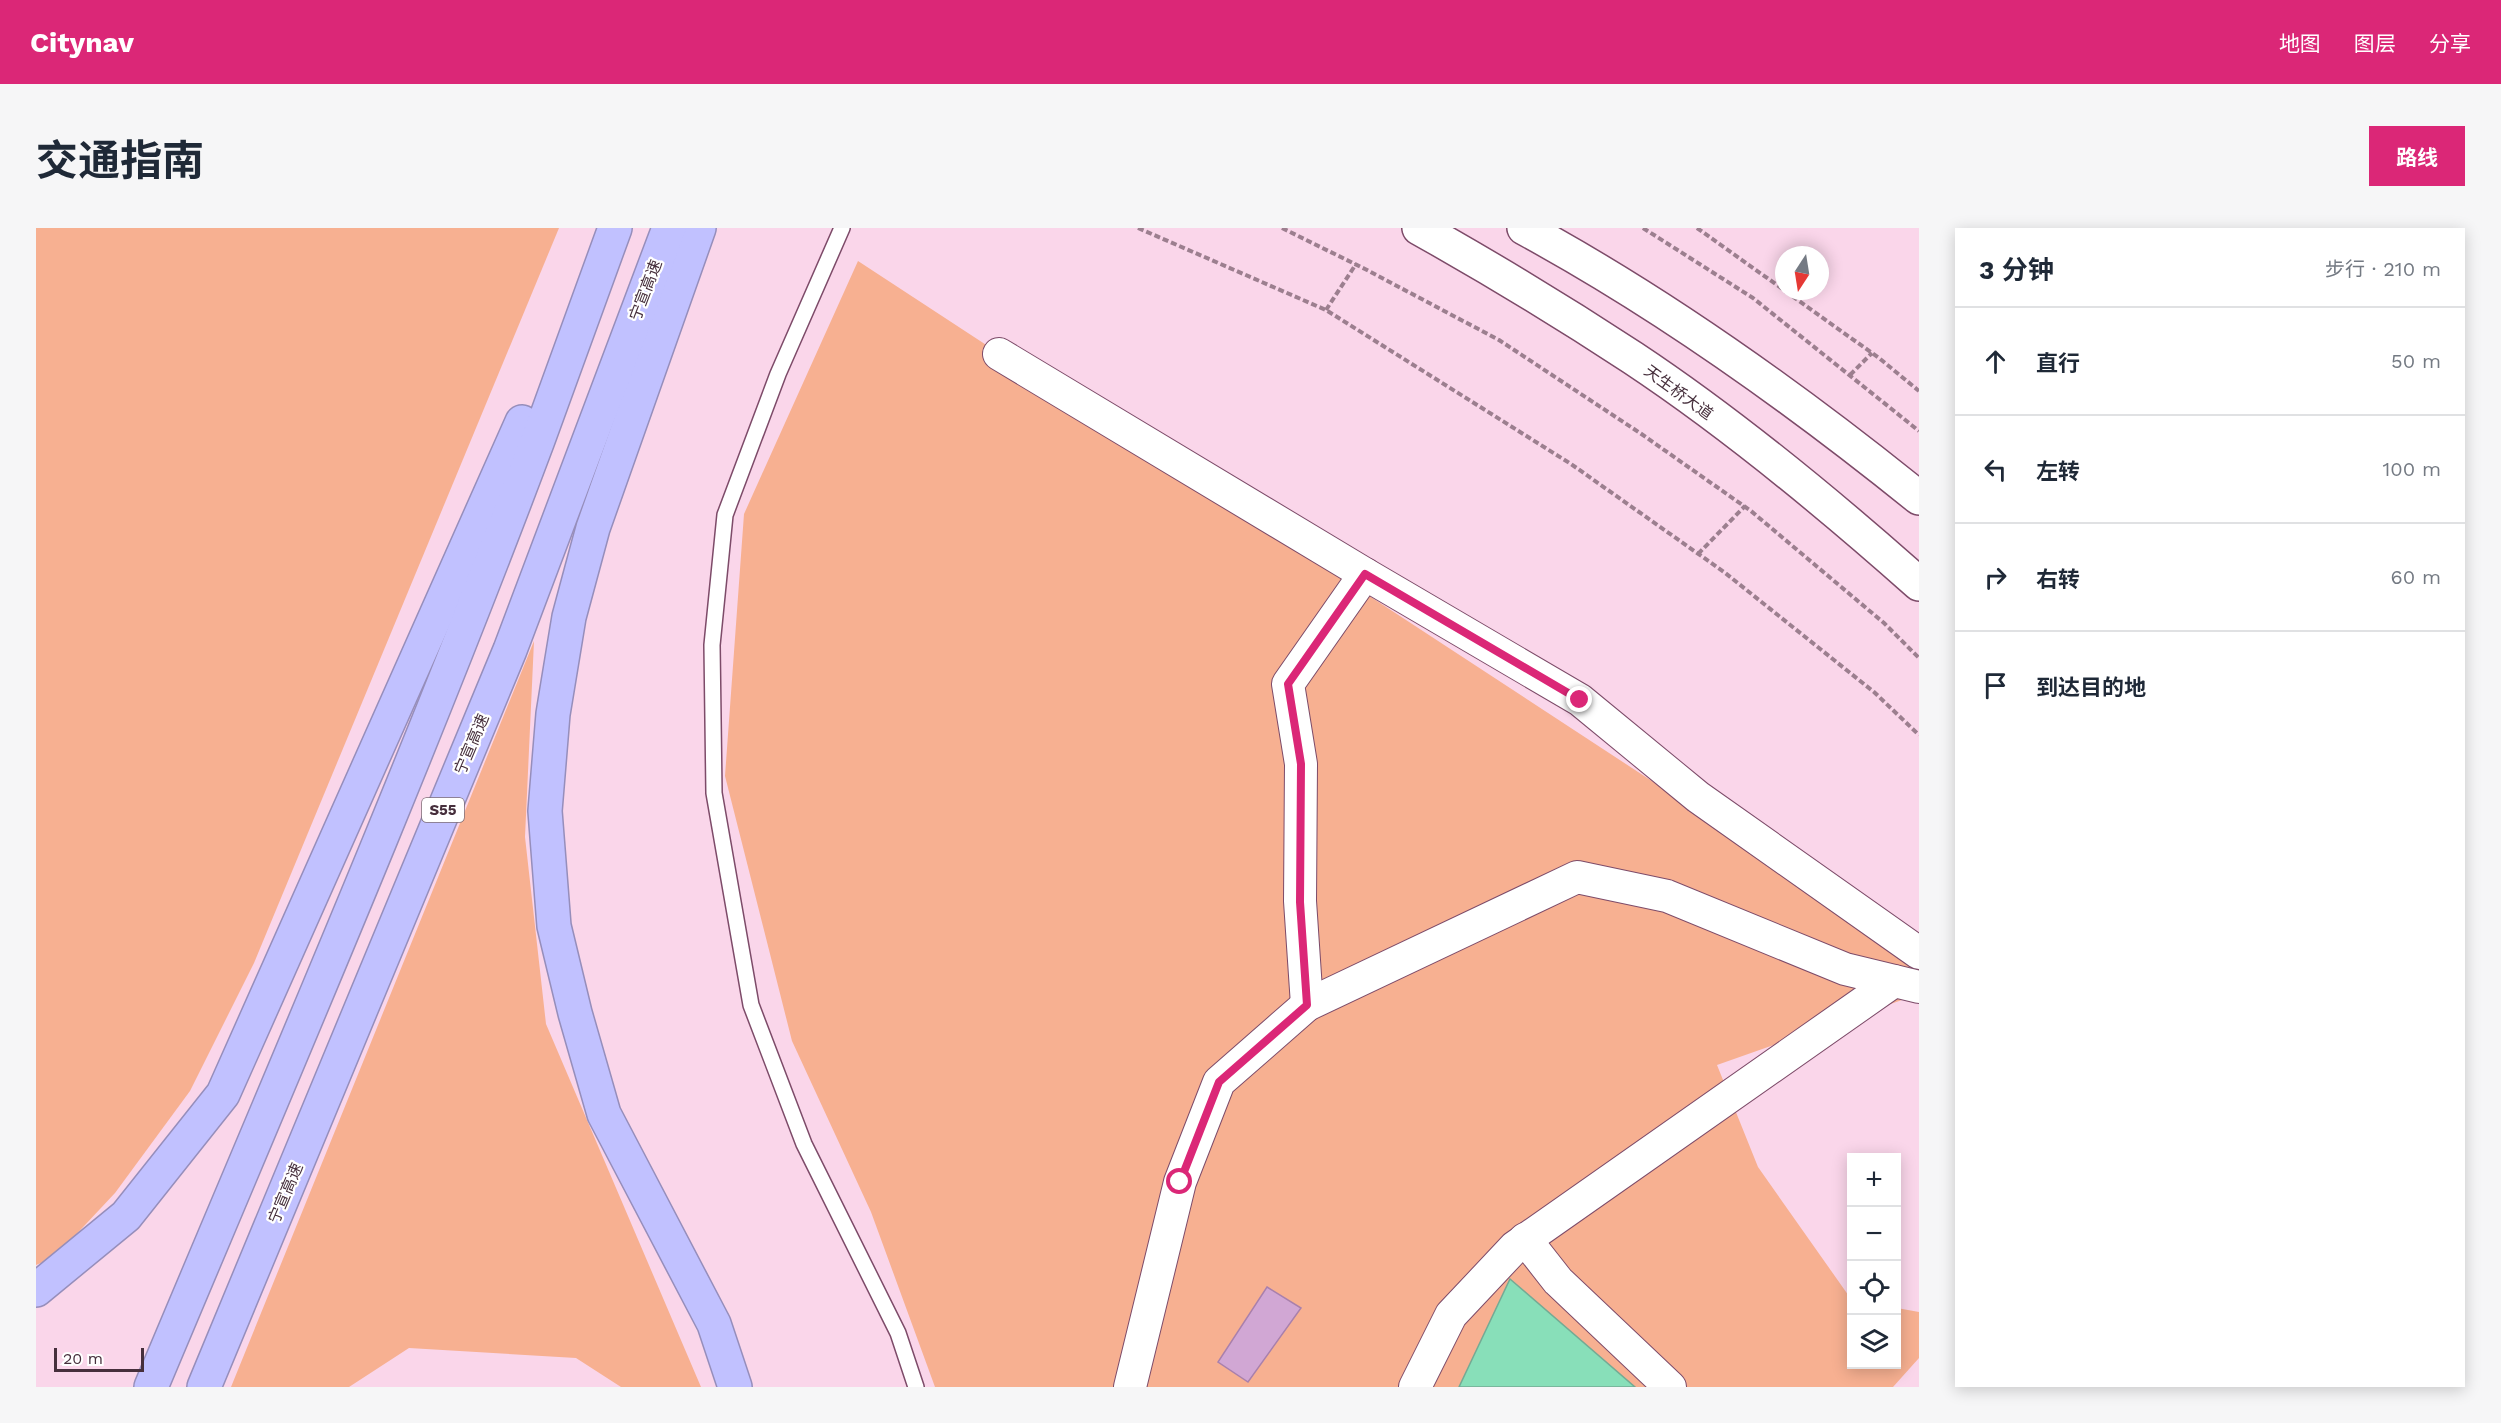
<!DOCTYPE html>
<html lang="zh">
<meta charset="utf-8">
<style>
:root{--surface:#fff;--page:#f6f6f7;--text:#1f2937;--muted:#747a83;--line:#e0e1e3;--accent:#db2777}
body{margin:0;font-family:"Work Sans","Noto Sans SC",sans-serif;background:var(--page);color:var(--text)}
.controls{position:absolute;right:18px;bottom:18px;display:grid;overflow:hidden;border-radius:0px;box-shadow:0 3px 15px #0003}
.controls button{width:54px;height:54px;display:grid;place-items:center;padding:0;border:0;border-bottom:2px solid var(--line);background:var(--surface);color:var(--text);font:30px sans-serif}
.compass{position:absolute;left:1739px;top:18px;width:54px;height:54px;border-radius:50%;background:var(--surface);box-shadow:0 3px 15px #0003;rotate:192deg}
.scale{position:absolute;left:18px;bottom:15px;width:90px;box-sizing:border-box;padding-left:6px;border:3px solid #462f3c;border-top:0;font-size:16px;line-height:21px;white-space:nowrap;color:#462f3c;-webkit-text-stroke:4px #fff;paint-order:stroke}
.stop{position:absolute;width:18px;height:18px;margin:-14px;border:4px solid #db2777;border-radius:50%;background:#fff}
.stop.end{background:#db2777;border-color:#fff;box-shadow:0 2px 6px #0008}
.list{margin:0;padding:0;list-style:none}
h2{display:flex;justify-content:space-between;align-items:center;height:78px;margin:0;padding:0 24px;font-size:26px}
h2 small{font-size:20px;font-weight:400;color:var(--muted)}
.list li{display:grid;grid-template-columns:39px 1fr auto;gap:18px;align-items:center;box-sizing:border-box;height:108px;padding:0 24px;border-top:2px solid var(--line)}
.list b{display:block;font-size:22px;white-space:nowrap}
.list em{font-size:20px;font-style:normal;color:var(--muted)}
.icon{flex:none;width:33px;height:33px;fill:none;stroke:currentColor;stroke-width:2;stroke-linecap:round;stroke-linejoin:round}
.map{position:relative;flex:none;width:1883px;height:1159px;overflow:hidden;border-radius:0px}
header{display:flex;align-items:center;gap:36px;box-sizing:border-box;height:84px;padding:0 30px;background:var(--accent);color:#fff}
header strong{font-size:28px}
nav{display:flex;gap:33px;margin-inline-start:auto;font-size:21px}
.intro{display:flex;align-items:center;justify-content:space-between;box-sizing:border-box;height:144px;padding:0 36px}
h1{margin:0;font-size:42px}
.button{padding:15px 27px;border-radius:0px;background:var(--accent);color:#fff;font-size:21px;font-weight:700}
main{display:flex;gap:36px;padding:0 36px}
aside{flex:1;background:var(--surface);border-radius:0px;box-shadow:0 3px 15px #0003}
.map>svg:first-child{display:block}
</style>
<header>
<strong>Citynav</strong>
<nav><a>地图</a><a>图层</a><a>分享</a></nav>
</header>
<div class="intro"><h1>交通指南</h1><a class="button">路线</a></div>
<main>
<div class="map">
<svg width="1883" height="1159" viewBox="0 0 1883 1159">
<rect width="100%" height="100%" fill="#fad6ea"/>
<!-- green -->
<g fill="#f7b091">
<polygon points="0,0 523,0 218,735 154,863 79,965 19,1029 0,1037"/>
<polygon points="822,33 1883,728 1883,766 1681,837 1722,939 1815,1071 1816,1136 1860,1136 1861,1080 1883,1084 1883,1130 1857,1159 899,1159 835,984 756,813 689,548 708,286"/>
<polygon points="498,413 489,609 510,796 665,1159 585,1159 540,1130 373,1120 313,1159 195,1159"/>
</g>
<!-- water -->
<polygon fill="#88dfb9" stroke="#74aa94" stroke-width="1.5" points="1474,1051 1599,1159 1423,1159"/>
<!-- building -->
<polygon fill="#d1a7d4" stroke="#a980ac" stroke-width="1.5" points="1231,1059 1265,1080 1212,1154 1182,1134"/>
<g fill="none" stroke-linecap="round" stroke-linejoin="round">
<!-- service casing -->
<g stroke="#7d4b69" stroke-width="18">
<polyline id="service" points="806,0 742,146 689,287 676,417 678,565 715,777 768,916 862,1105 880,1159"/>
</g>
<!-- minor casing -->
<g stroke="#7d4b69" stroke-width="34">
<g id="minor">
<polyline points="963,126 1329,346 1544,472 1662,569 1883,725"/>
<polyline points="1271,777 1264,673 1265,536 1252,456 1329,346"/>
<polyline points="1489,1011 1522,1053 1634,1159"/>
<polyline points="1094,1159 1144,954 1183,854 1271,777 1541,649 1631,668 1809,741 1883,759"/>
<polyline points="1379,1159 1415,1087 1479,1019 1858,753"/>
</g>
</g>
<!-- secondary casing -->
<g stroke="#7d4b69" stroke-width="36">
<g id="secondary">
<path d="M1383 0C1456 41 1527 84 1597 130 1698 197 1793 276 1883 356"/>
<path d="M1488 0C1628 76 1759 170 1883 270"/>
</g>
</g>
<!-- motorway casing -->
<g stroke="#968ebb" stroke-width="36">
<g id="motorway">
<polyline points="663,0 557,300 533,389 517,486 509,583 518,698 539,785 568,886 678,1096 699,1159"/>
<polyline points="0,1062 90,988 187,866 486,194"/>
<path d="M115 1159C247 845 382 532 502 212 528 142 553 71 579 0"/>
<polyline points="168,1159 474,422 633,0"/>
</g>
</g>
<!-- path -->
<g stroke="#9c7f8f" stroke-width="4" stroke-dasharray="6 3" stroke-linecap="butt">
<polyline points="1102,0 1290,82 1535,236 1688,344 1838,464 1883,507"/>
<polyline points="1246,0 1329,41 1463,112 1604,205 1715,283 1848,395 1883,430"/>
<polyline points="1607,0 1717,70 1883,203"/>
<polyline points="1661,0 1748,62"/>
<polyline points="1749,63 1843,130 1883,163"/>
<polyline points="1290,82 1320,36"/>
<polyline points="1814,147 1836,125"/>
<polyline points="1662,326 1709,278"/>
</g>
<!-- service -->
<use href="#service" stroke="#fff" stroke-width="15"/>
<!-- minor -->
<use href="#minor" stroke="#fff" stroke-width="32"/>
<!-- secondary -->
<use href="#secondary" stroke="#fff" stroke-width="33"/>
<!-- motorway -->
<use href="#motorway" stroke="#c1c1ff" stroke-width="33"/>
</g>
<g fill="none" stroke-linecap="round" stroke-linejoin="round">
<!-- route -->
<polyline stroke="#db2777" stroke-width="8" points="1144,954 1183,854 1271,777 1264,674 1265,536 1252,456 1329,346 1544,472"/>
</g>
<g text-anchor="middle" stroke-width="4.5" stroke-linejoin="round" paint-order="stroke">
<!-- shield labels -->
<rect fill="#fff" stroke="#7e6d76" stroke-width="1.5" x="386" y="570" width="42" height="24" rx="4.5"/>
<g font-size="15" font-weight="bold" fill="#462f3c">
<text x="407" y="587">S55</text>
</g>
<!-- street labels -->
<g font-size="16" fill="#462f3c" stroke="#fff">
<text transform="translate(609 62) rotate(-69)" y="6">宁宣高速</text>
<text transform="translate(1643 164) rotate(36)" y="6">天生桥大道</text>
<text transform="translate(435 516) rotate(-67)" y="6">宁宣高速</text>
<text transform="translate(249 965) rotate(-67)" y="6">宁宣高速</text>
</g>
</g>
</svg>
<div class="controls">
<button>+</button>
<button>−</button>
<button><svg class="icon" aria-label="locate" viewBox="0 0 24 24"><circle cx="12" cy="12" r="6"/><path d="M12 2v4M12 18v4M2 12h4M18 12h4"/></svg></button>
<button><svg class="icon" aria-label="layers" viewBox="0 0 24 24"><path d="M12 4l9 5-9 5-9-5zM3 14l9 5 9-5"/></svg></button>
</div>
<svg class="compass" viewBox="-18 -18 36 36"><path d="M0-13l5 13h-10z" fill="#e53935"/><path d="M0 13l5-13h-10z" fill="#747a83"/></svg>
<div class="scale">20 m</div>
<div class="stop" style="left:1144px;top:954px"></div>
<div class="stop end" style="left:1544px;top:472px"></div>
</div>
<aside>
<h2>3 分钟<small>步行 · 210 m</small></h2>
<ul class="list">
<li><svg class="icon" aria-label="ahead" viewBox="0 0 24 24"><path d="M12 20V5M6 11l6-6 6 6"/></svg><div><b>直行</b></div><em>50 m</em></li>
<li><svg class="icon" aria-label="left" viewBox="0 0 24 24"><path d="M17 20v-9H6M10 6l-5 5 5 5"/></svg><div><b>左转</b></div><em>100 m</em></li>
<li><svg class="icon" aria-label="right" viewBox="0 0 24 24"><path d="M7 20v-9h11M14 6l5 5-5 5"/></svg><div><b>右转</b></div><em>60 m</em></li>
<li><svg class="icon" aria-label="arrive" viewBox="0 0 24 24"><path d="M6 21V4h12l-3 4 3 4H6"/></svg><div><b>到达目的地</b></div></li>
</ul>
</aside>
</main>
